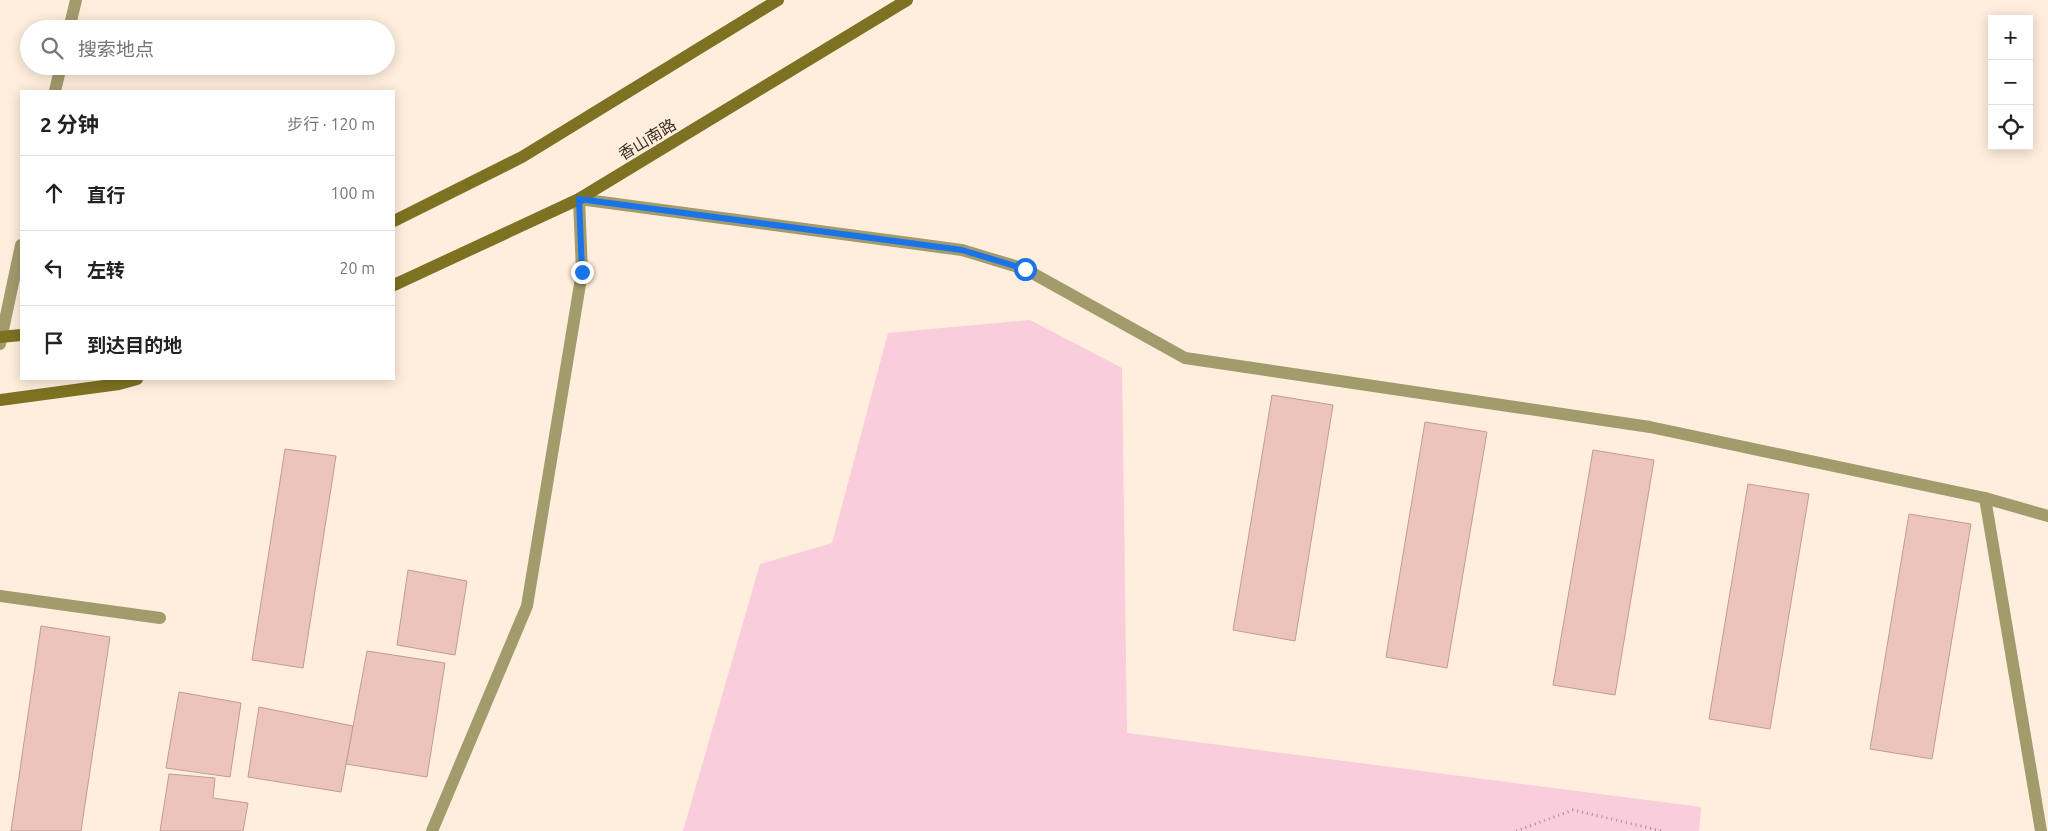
<!DOCTYPE html>
<html lang="zh">
<meta charset="utf-8">
<style>
:root{--surface:#fff;--page:#f6f6f6;--text:#222;--muted:#767676;--line:#e0e0e0}
body{margin:0;font-family:Ubuntu,"Noto Sans SC",sans-serif;background:var(--page);color:var(--text)}
.controls{position:absolute;right:15px;top:15px;display:grid;overflow:hidden;border-radius:0px;box-shadow:0 2px 12px #0003}
.controls button{width:45px;height:45px;display:grid;place-items:center;padding:0;border:0;border-bottom:1px solid var(--line);background:var(--surface);color:var(--text);font:25px sans-serif}
.stop{position:absolute;width:15px;height:15px;margin:-11px;border:4px solid #1a73e8;border-radius:50%;background:#fff}
.stop.end{background:#1a73e8;border-color:#fff;box-shadow:0 1px 5px #0008}
.list{margin:0;padding:0;list-style:none}
h2{display:flex;justify-content:space-between;align-items:center;height:65px;margin:0;padding:0 20px;font-size:21px}
h2 small{font-size:16px;font-weight:400;color:var(--muted)}
.list li{display:grid;grid-template-columns:32px 1fr auto;gap:15px;align-items:center;box-sizing:border-box;height:75px;padding:0 20px;border-top:1px solid var(--line)}
.list b{display:block;font-size:19px;white-space:nowrap}
.list em{font-size:16px;font-style:normal;color:var(--muted)}
.icon{flex:none;width:28px;height:28px;fill:none;stroke:currentColor;stroke-width:2;stroke-linecap:round;stroke-linejoin:round}
.map{position:relative;flex:none;width:2048px;height:831px;overflow:hidden}
.search{position:absolute;background:var(--surface);box-shadow:0 2px 12px #0003;left:20px;top:20px;width:375px;height:55px;display:flex;align-items:center;gap:12px;box-sizing:border-box;padding:0 18px;border-radius:28px;color:var(--muted);font-size:19px}
.panel{position:absolute;background:var(--surface);box-shadow:0 2px 12px #0003;left:20px;top:90px;width:375px;height:290px;border-radius:0px}
.map>svg:first-child{display:block}
</style>
<div class="map">
<svg width="2048" height="831" viewBox="0 0 2048 831">
<rect width="100%" height="100%" fill="#fed"/>
<!-- green -->
<polygon fill="#f9cddb" points="1030,320 1122,368 1127,733 1701,807 1699,831 683,831 760,564 832,543 888,333"/>
<!-- building -->
<g fill="#ecc4bb" stroke="#c29b93">
<polygon points="1272,395 1333,405 1295,641 1233,630"/>
<polygon points="1425,422 1487,432 1447,668 1386,657"/>
<polygon points="285,449 336,456 303,668 252,660"/>
<polygon points="1593,450 1654,460 1615,695 1553,685"/>
<polygon points="1748,484 1809,494 1770,729 1709,719"/>
<polygon points="1909,514 1971,524 1932,759 1870,749"/>
<polygon points="408,570 467,581 455,655 397,645"/>
<polygon points="41,626 110,637 81,831 11,831"/>
<polygon points="367,651 445,663 427,777 346,764"/>
<polygon points="179,692 241,703 230,777 166,768"/>
<polygon points="259,707 353,726 341,792 248,777"/>
<polygon points="169,774 215,778 213,798 248,803 243,831 160,831"/>
</g>
<g fill="none" stroke-linecap="round" stroke-linejoin="round">
<!-- path -->
<polyline stroke="#a39587" stroke-width="3" stroke-dasharray="1 4" stroke-linecap="butt" points="1516,831 1573,810 1662,831"/>
<!-- lane -->
<g stroke="#a29b6c" stroke-width="12">
<polyline points="1985,498 2041,831"/>
<polyline points="0,596 160,618"/>
<polyline points="432,831 527,606 582,272 579,199"/>
</g>
<!-- street -->
<g stroke="#a29b6c" stroke-width="12">
<polyline points="69,29 76,0"/>
<polyline points="55,91 61,66"/>
<polyline points="579,199 962,250 1025,269 1185,358 1650,427 1985,498 2048,516"/>
<polyline points="0,344 21,245"/>
</g>
<!-- secondary -->
<g stroke="#7d7122" stroke-width="12">
<polyline points="394,221 522,157 778,0"/>
<polyline points="394,285 579,199 907,0"/>
<polyline points="0,337 21,335"/>
<polyline points="0,400 119,384 137,379"/>
</g>
</g>
<g fill="none" stroke-linecap="round" stroke-linejoin="round">
<!-- route -->
<polyline stroke="#1a73e8" stroke-width="6" points="582,272 579,199 962,250 1025,269"/>
</g>
<g text-anchor="middle" stroke-width="5" stroke-linejoin="round" paint-order="stroke">
<!-- street labels -->
<g font-size="16" fill="#3a3025" stroke="#fed">
<text transform="translate(647 139) rotate(-31)" y="6">香山南路</text>
</g>
</g>
</svg>
<div class="controls">
<button>+</button>
<button>−</button>
<button><svg class="icon" aria-label="locate" viewBox="0 0 24 24"><circle cx="12" cy="12" r="6"/><path d="M12 2v4M12 18v4M2 12h4M18 12h4"/></svg></button>
</div>
<div class="stop" style="left:1025px;top:269px"></div>
<div class="stop end" style="left:582px;top:272px"></div>
<div class="search"><svg class="icon" aria-label="search" viewBox="0 0 24 24"><circle cx="10" cy="10" r="6"/><path d="M15 15l6 6"/></svg>搜索地点</div>
<section class="panel">
<h2>2 分钟<small>步行 · 120 m</small></h2>
<ul class="list">
<li><svg class="icon" aria-label="ahead" viewBox="0 0 24 24"><path d="M12 20V5M6 11l6-6 6 6"/></svg><div><b>直行</b></div><em>100 m</em></li>
<li><svg class="icon" aria-label="left" viewBox="0 0 24 24"><path d="M17 20v-9H6M10 6l-5 5 5 5"/></svg><div><b>左转</b></div><em>20 m</em></li>
<li><svg class="icon" aria-label="arrive" viewBox="0 0 24 24"><path d="M6 21V4h12l-3 4 3 4H6"/></svg><div><b>到达目的地</b></div></li>
</ul>
</section>
</div>
